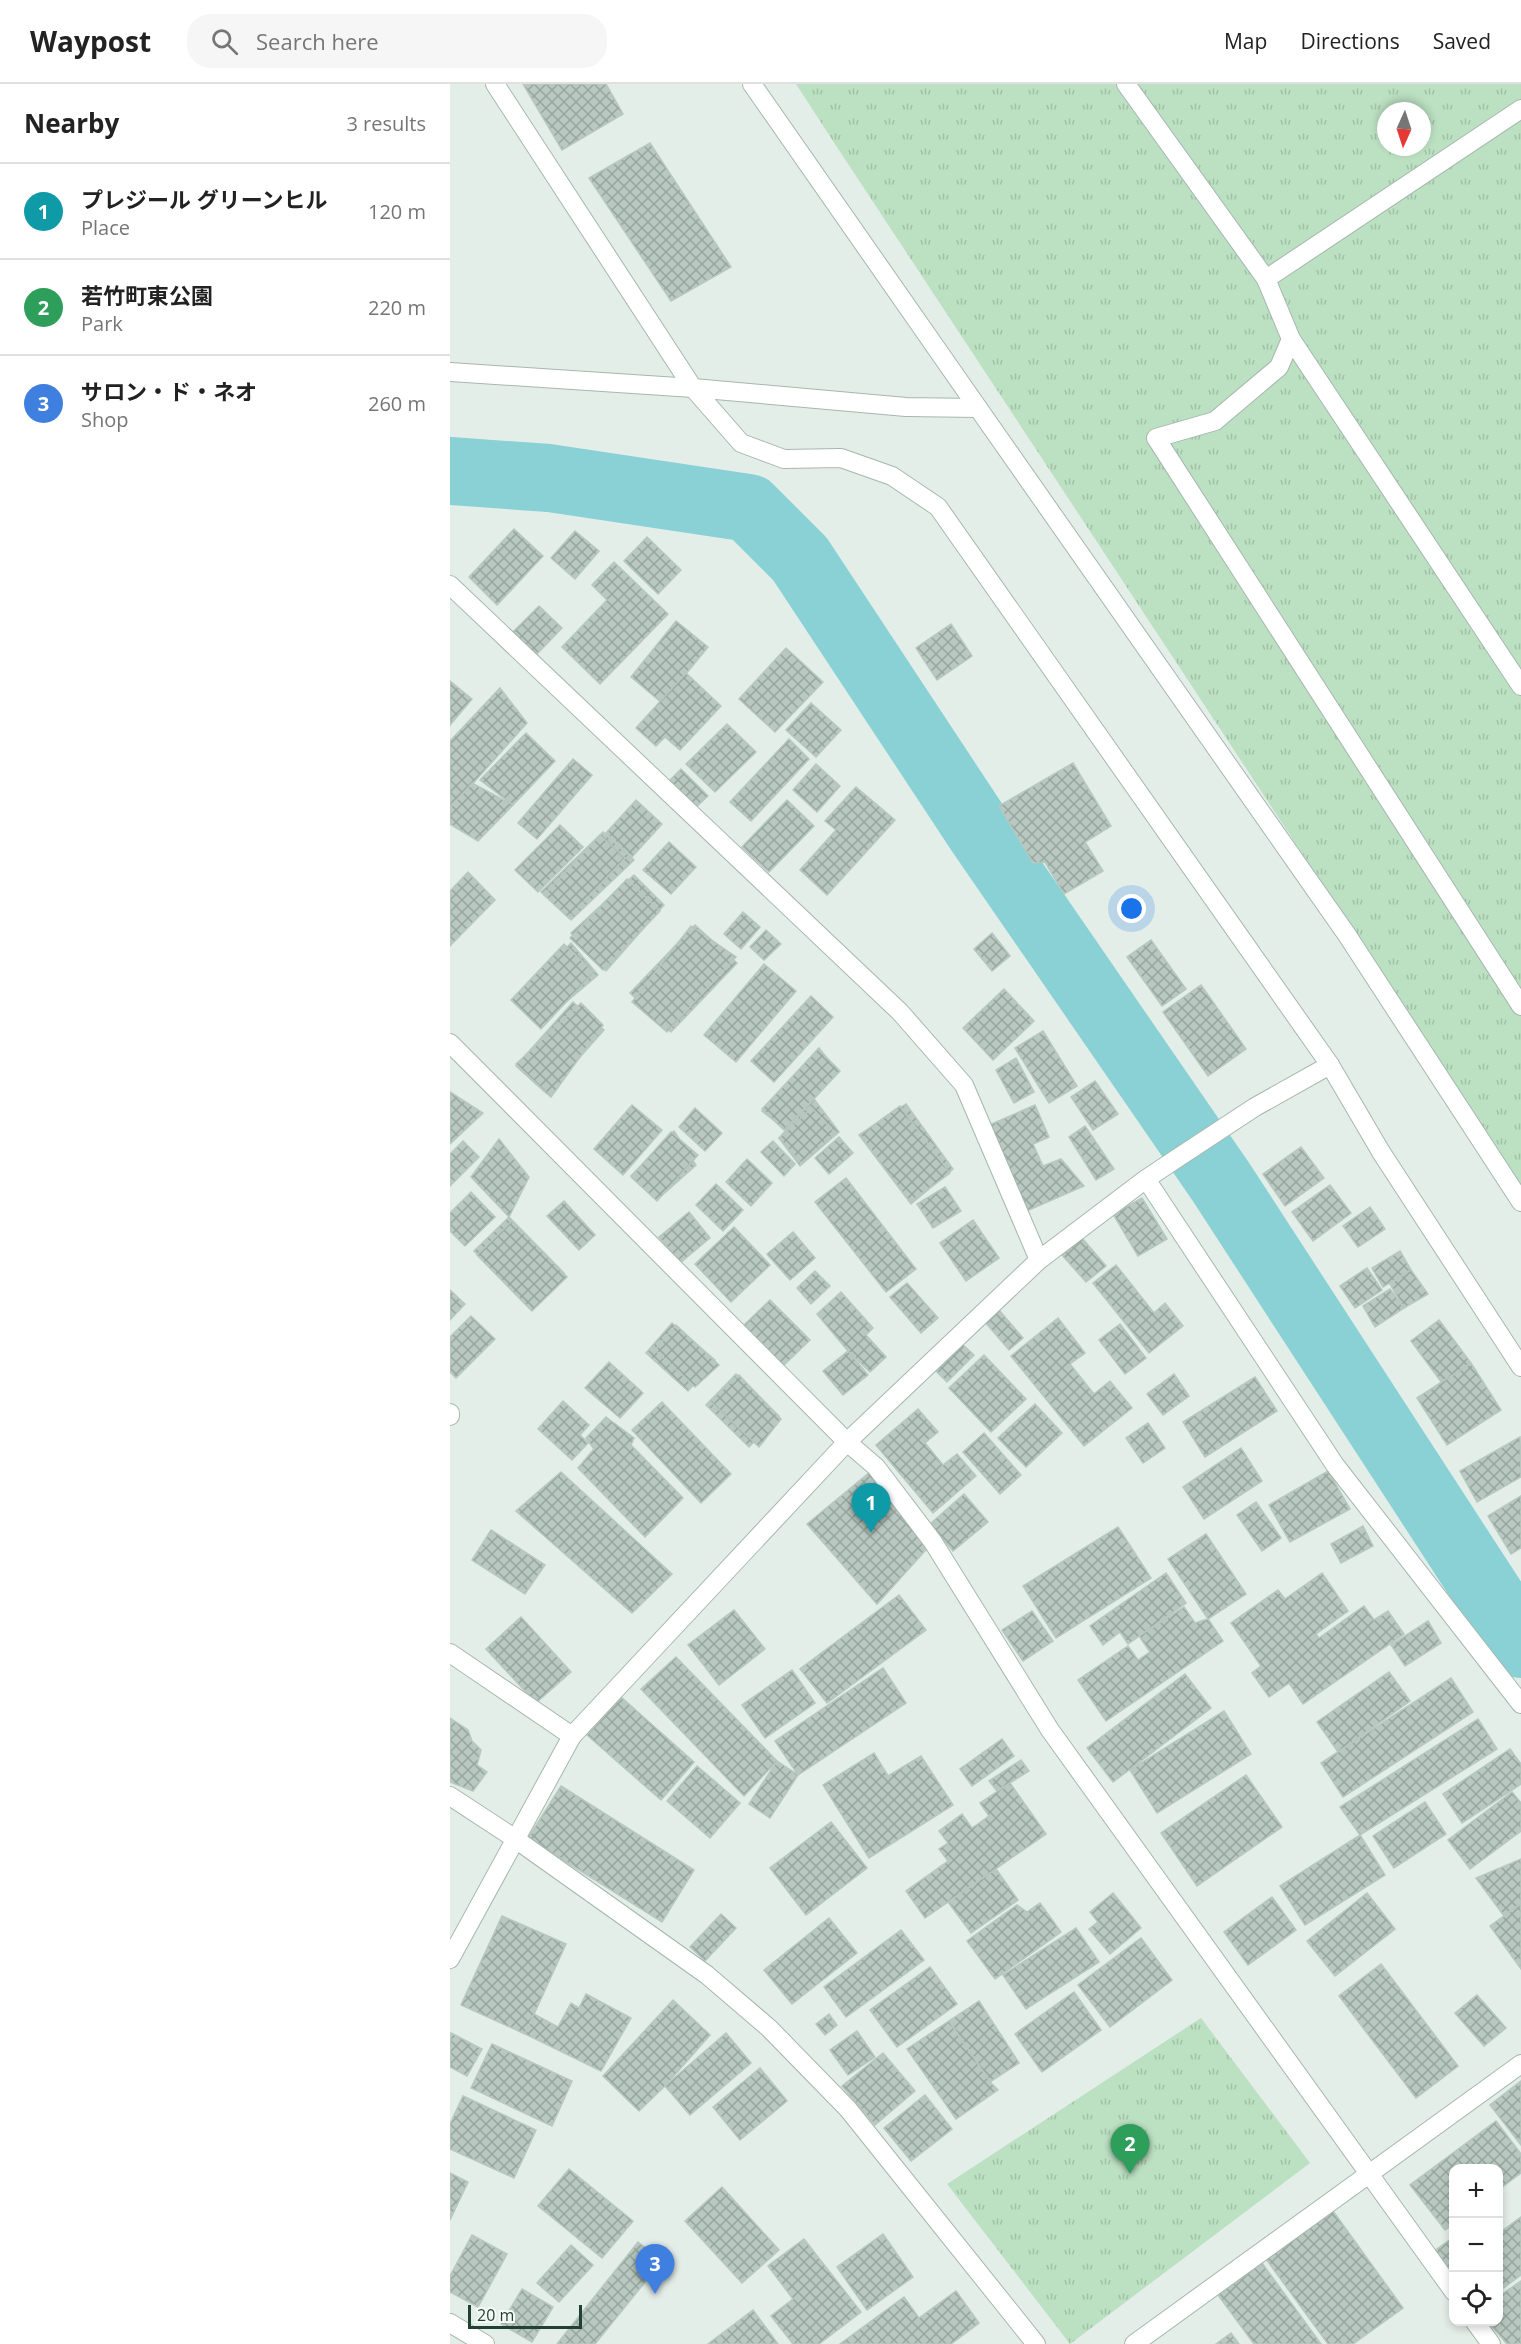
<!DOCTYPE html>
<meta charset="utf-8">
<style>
:root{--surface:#fff;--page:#f6f6f6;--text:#222;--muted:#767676;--line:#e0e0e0;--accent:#0f766e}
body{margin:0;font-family:"Open Sans","Noto Sans JP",sans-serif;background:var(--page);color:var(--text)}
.controls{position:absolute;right:18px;bottom:18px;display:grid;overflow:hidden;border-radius:12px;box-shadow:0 3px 9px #0003}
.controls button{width:54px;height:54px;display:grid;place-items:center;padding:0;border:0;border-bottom:2px solid var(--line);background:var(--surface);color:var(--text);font:30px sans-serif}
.compass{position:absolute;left:927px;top:18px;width:54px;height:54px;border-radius:50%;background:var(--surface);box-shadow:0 3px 9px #0003;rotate:183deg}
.scale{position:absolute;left:18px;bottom:15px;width:114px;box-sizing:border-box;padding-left:6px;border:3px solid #224135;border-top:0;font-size:16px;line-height:21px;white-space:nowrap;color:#224135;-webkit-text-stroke:4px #f5faf7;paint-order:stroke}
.you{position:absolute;left:682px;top:825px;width:21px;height:21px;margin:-15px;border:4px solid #fff;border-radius:50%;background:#1a73e8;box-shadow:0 0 0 9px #1a73e833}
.badge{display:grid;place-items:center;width:39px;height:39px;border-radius:50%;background:var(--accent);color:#fff;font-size:20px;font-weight:700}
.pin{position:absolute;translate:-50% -50px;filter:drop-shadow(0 2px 3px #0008)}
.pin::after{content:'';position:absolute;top:32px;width:21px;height:18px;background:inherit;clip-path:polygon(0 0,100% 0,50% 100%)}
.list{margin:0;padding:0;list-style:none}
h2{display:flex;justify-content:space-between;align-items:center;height:78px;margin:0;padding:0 24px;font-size:26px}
h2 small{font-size:20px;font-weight:400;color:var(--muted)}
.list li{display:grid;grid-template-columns:39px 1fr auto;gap:18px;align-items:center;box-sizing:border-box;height:96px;padding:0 24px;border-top:2px solid var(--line)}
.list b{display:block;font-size:22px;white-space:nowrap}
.list p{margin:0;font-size:20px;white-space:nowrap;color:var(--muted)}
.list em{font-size:20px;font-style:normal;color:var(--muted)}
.icon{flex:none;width:33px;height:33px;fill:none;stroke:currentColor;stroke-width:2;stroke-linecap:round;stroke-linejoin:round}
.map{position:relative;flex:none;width:1071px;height:2260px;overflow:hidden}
header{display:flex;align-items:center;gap:36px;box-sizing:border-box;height:84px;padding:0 30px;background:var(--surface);border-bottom:2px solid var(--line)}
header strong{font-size:28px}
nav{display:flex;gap:33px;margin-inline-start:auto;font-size:21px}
.search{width:420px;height:54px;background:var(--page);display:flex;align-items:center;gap:15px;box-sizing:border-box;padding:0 21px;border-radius:24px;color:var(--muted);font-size:22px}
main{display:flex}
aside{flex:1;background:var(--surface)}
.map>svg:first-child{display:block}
</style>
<header>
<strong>Waypost</strong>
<div class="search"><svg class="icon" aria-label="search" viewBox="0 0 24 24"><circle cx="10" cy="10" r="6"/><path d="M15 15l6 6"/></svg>Search here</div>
<nav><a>Map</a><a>Directions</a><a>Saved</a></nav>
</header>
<main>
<aside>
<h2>Nearby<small>3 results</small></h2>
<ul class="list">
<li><span class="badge" style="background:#0f9aa8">1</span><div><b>プレジール グリーンヒル</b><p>Place</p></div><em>120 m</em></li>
<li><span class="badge" style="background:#2e9e5b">2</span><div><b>若竹町東公園</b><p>Park</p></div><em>220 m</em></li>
<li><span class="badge" style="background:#3f7fe0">3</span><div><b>サロン・ド・ネオ</b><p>Shop</p></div><em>260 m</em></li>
</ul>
</aside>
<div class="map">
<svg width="1071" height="2260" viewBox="0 0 1071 2260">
<defs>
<pattern id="park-tufts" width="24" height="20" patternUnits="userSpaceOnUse" patternTransform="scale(1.5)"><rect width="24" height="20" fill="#bce0c2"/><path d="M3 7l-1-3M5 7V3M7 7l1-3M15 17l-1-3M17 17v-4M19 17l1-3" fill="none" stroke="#a1c1a7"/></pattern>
<pattern id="building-cross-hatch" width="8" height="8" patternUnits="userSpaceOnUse" patternTransform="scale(1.5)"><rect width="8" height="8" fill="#b9c9c1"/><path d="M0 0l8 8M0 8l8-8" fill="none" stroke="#96a59e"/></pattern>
</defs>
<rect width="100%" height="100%" fill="#e4eee9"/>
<!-- park -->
<g fill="url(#park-tufts)" fill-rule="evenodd">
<path d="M346 0H1071V1102L381 54ZM936 27H972V63H936Z"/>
<polygon points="751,1934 860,2079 620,2260 497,2100"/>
</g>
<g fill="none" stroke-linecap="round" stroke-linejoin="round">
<!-- river -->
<polyline stroke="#8ad1d5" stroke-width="68" points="0,387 99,394 299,424 350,475 530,748 771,1098 1071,1560"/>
</g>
<!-- building -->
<g fill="url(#building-cross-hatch)" stroke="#b6c8bf" stroke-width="1.5">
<polygon points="73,0 156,0 173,30 112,66"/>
<polygon points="200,59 281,183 221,217 139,94"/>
<polygon points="64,445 93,472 47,521 19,493"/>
<polygon points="125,447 149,467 125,495 101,474"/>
<polygon points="197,453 231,486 208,510 174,477"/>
<polygon points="164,478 218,530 150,600 112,563 157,516 142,501"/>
<polygon points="89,522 112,544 86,571 63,548"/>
<polygon points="226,537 258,563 212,619 181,593"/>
<polygon points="501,540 522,572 487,596 466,564"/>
<polygon points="336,564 373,598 325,648 289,615"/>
<polygon points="236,589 271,622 230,666 215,653 206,662 186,644"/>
<polygon points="0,597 22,615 0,641"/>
<polygon points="50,604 77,639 0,725 0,657"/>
<polygon points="361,619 391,646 366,673 336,646"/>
<polygon points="277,640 306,668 265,708 236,680"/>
<polygon points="76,649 105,677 63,721 30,696"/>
<polygon points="339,655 359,675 301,737 280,718"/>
<polygon points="123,675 142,691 87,755 68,739"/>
<polygon points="623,679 661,742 635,758 653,787 614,810 595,778 583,779 549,722"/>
<polygon points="366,680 390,702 367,728 343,706"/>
<polygon points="231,685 258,712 244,725 218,698"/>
<polygon points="22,699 63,721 28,757 0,740 0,724"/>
<polygon points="406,703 445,736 377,811 350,786 386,746 375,737"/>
<polygon points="186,716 212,740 182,773 156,749"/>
<polygon points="337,716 364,742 319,788 292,763"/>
<polygon points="110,741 133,763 88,808 65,786"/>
<polygon points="153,748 184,776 121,836 91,808"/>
<polygon points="150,751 175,774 119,834 94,811"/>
<polygon points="219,758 246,783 221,810 193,786"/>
<polygon points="18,788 45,816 0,862 0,807"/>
<polygon points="184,791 214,821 156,887 121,849"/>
<polygon points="177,795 210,827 153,886 120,854"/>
<polygon points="293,828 310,843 291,865 274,850"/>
<polygon points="245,841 287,879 221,948 180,909"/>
<polygon points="241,842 286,873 217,948 182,918"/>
<polygon points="316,846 331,860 314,876 300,863"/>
<polygon points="542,849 560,872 542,887 524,865"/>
<polygon points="701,856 736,905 712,922 677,873"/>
<polygon points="121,859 148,891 90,940 63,916"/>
<polygon points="114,860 144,888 91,945 61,916"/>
<polygon points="314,880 346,907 286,978 254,951"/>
<polygon points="751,901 796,965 758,992 713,928"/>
<polygon points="554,905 584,937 543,976 513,944"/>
<polygon points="361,912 383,933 324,998 301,977"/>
<polygon points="123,918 154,946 97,1010 66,982"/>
<polygon points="131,919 153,941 101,1013 66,980"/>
<polygon points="593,947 627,1002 599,1019 565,964"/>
<polygon points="369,964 388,988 336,1046 312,1027"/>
<polygon points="368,965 390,987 334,1046 312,1025"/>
<polygon points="566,974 584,1008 564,1019 546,986"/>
<polygon points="645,997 668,1030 643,1046 621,1013"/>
<polygon points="0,1008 33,1029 0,1060"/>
<polygon points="364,1015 389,1048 350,1082 329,1054"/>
<polygon points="456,1020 503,1085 461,1120 409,1051"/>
<polygon points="182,1021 212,1046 173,1091 144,1065"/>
<polygon points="585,1021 599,1053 583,1060 593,1082 611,1075 634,1102 572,1129 535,1043"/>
<polygon points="450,1022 500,1089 460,1118 410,1051"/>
<polygon points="245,1024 272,1049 255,1067 229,1043"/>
<polygon points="362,1024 385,1049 351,1079 329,1054"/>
<polygon points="635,1042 664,1085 646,1096 619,1053"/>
<polygon points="224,1047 246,1081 209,1114 181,1092"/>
<polygon points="221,1048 248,1071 207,1117 181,1093"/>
<polygon points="389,1053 403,1069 379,1090 365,1074"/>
<polygon points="49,1055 79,1093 59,1133 21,1093"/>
<polygon points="13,1057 29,1073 0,1102 0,1070"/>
<polygon points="323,1057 345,1080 334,1092 311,1068"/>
<polygon points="851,1063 874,1094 835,1122 813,1090"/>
<polygon points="297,1075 322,1099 301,1122 276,1098"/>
<polygon points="396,1094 466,1185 436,1208 365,1118"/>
<polygon points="266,1100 293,1126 273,1147 246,1121"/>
<polygon points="880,1101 901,1129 863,1157 842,1128"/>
<polygon points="495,1103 511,1127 483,1144 467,1120"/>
<polygon points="21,1108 45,1133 15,1162 0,1147 0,1129"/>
<polygon points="692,1114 717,1155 688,1172 663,1130"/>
<polygon points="114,1117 145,1151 129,1166 97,1132"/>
<polygon points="920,1123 935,1145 908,1163 893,1142"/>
<polygon points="239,1128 260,1154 230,1179 209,1153"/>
<polygon points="59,1133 114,1189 80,1225 24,1167"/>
<polygon points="523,1136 549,1174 516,1197 490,1159"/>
<polygon points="62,1137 117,1193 82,1227 27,1171"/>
<polygon points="284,1143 320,1181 281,1218 245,1180"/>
<polygon points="343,1148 365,1174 340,1196 317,1170"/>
<polygon points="632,1154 656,1182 636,1198 612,1171"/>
<polygon points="950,1167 961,1186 933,1203 922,1184"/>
<polygon points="666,1181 704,1229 715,1219 733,1242 699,1269 643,1199"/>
<polygon points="917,1184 932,1206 905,1224 890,1202"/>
<polygon points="961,1186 978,1210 954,1224 940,1200"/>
<polygon points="365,1187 380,1202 361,1220 347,1204"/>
<polygon points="457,1199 488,1234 471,1249 440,1213"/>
<polygon points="940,1205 954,1224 925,1243 913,1222"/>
<polygon points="0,1206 15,1220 0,1236"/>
<polygon points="391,1208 423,1244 416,1251 436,1273 420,1288 398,1267 367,1230"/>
<polygon points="320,1216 360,1256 333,1282 293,1242"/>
<polygon points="549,1226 573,1254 559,1266 535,1238"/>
<polygon points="21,1232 45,1255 6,1294 0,1288 0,1253"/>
<polygon points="608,1234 635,1269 620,1280 644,1310 660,1297 682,1324 634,1362 561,1272"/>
<polygon points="989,1236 1021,1279 992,1299 961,1257"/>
<polygon points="222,1239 265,1276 238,1307 196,1269"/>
<polygon points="670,1240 696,1274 675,1290 649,1256"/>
<polygon points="226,1241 269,1281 245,1303 205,1266"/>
<polygon points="512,1260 524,1271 497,1298 485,1286"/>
<polygon points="398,1267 418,1291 393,1311 373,1287"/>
<polygon points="534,1271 576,1315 541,1348 499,1304"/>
<polygon points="159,1278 193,1309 170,1334 135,1304"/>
<polygon points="1021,1279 1051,1326 997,1361 967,1314"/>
<polygon points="286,1290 329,1332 299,1363 256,1321"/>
<polygon points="724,1290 739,1312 713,1331 697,1310"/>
<polygon points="289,1291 331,1335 309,1363 260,1317"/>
<polygon points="805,1293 827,1327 755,1373 733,1338"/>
<polygon points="113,1317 139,1341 130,1351 138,1359 122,1376 88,1345"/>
<polygon points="212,1318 281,1390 251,1419 182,1346"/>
<polygon points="585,1320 612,1349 576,1383 548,1354"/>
<polygon points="468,1325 488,1348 475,1359 493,1381 507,1370 526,1392 483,1429 426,1361"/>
<polygon points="156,1333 184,1354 181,1361 233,1414 195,1453 128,1384 144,1365 136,1354"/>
<polygon points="698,1339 715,1364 693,1379 676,1354"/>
<polygon points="534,1349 571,1391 550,1410 513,1368"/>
<polygon points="1070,1353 1071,1393 1027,1418 1010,1387"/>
<polygon points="791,1364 812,1397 754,1435 733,1403"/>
<polygon points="426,1383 483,1458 427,1520 357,1440"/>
<polygon points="878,1387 900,1425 840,1458 819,1421"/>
<polygon points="111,1388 222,1490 182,1529 66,1427"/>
<polygon points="514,1410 538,1438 503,1467 480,1440"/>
<polygon points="1071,1412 1071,1464 1061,1470 1038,1432"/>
<polygon points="806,1418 831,1454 812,1467 787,1431"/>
<polygon points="913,1442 923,1462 891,1479 881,1460"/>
<polygon points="668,1443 701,1494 606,1554 573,1502"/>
<polygon points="41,1446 95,1481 75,1510 22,1476"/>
<polygon points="756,1450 796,1510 758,1535 718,1475"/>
<polygon points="716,1489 736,1519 678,1560 670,1548 653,1561 640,1542"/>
<polygon points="872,1489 898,1527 866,1550 869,1554 914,1522 924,1536 938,1527 954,1550 853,1620 839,1599 819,1613 802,1589 811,1582 781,1539 828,1506 835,1515"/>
<polygon points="449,1511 476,1546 377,1619 350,1585"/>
<polygon points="734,1523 745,1539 758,1535 773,1557 656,1637 628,1596 678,1562 688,1576 700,1568 689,1552"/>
<polygon points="284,1526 315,1565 269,1601 238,1561"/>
<polygon points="582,1527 603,1557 573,1577 552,1546"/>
<polygon points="71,1533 121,1588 86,1619 36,1565"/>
<polygon points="978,1537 991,1559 955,1582 941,1561"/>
<polygon points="226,1573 327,1677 294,1712 191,1605"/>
<polygon points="433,1584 456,1619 348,1691 325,1657"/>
<polygon points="342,1586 365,1619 315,1654 292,1621"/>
<polygon points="939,1588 960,1617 888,1668 867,1638"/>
<polygon points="735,1590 761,1624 663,1698 637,1664"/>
<polygon points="1001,1594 1023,1628 893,1713 871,1679"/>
<polygon points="171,1613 244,1678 211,1716 137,1651"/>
<polygon points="774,1627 801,1670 707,1729 680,1686"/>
<polygon points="0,1634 18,1646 22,1657 31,1666 27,1681 37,1688 23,1707 0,1698"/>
<polygon points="1028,1635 1047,1665 910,1751 890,1723"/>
<polygon points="552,1655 564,1672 522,1702 510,1685"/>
<polygon points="1060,1665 1071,1680 1071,1700 1012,1739 993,1710"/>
<polygon points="424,1669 438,1692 471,1672 503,1721 419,1774 373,1701"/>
<polygon points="571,1676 579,1687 547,1707 539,1697"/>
<polygon points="327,1677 348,1691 320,1734 299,1720"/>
<polygon points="247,1682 290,1719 260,1754 217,1717"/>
<polygon points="796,1691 832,1743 747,1802 711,1749"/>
<polygon points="560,1699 596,1750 475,1834 456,1807 498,1777 489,1765 498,1759 489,1747 512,1730 522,1744 539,1732 530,1719"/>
<polygon points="111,1702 244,1786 212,1838 78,1754"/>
<polygon points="1062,1708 1071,1719 1071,1747 1020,1785 998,1756"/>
<polygon points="975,1718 996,1750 944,1784 923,1752"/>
<polygon points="381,1738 417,1784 356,1831 320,1784"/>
<polygon points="910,1751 935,1791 855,1841 830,1802"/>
<polygon points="1071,1775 1071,1819 1054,1832 1026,1794"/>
<polygon points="546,1785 568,1816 521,1849 498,1818"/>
<polygon points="663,1809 691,1844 660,1870 639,1845 648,1838 640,1828"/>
<polygon points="917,1809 945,1845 885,1892 857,1857"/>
<polygon points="822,1813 846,1846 798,1881 774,1848"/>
<polygon points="590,1819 611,1848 545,1895 517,1857 567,1821 577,1828"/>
<polygon points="1071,1820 1071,1885 1040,1842"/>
<polygon points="271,1830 286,1844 255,1877 240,1863"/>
<polygon points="52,1832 116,1860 75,1950 11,1921"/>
<polygon points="379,1834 407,1869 342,1920 314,1886"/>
<polygon points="626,1844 649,1878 576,1925 553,1891"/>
<polygon points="451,1846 474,1876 396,1933 374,1903"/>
<polygon points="691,1854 722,1896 660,1943 628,1901"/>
<polygon points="931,1880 1008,1982 966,2014 889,1912"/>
<polygon points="480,1883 507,1920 447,1963 420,1926"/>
<polygon points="624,1908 651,1946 592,1988 565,1950"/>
<polygon points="136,1910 181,1934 151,1987 75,1950 84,1930 108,1943 121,1919 129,1924"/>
<polygon points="1027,1911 1056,1944 1034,1962 1005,1929"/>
<polygon points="223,1916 260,1951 215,2002 189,2027 153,1992"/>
<polygon points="529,1917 569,1979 540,1998 499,1937"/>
<polygon points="379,1930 387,1941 375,1951 366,1940"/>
<polygon points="499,1937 540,1998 548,2006 506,2035 457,1965"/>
<polygon points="407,1947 425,1973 398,1991 380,1966"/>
<polygon points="1,1949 32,1965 17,1992 0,1983"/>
<polygon points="276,1949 301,1979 240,2031 215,2002"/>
<polygon points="42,1960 122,1997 102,2042 21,2004"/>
<polygon points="433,1969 465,2007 425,2041 392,2002"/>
<polygon points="310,1984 337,2017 290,2056 263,2023"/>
<polygon points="1071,1997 1071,2061 1040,2021"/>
<polygon points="475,2011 502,2045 461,2077 434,2044"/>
<polygon points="13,2012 86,2046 64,2094 0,2065 0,2040"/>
<polygon points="1046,2037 1071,2070 1071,2089 1048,2106 1048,2084 1004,2084 1004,2140 995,2146 960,2101"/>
<polygon points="119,2085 183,2137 152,2174 88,2122"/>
<polygon points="0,2089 18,2098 0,2136"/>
<polygon points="272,2103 329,2166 292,2199 235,2137"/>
<polygon points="883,2127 953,2224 903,2260 878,2260 816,2175"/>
<polygon points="1071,2133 1071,2191 1048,2208 1048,2150"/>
<polygon points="433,2150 463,2193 417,2226 387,2183"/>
<polygon points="22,2151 57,2170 28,2223 0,2208 0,2192"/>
<polygon points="1004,2153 1004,2201 980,2170"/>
<polygon points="354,2155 411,2228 369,2260 343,2260 321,2232 343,2215 318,2182"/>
<polygon points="188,2158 212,2177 145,2260 107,2260"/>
<polygon points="121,2161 143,2181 109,2218 87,2199"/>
<polygon points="812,2179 871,2260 804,2260 768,2211"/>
<polygon points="1071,2197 1071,2260 1057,2260 1038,2238 1048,2238 1048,2213"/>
<polygon points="72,2205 103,2223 82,2258 51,2240"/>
<polygon points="506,2207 529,2239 501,2260 390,2260 454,2213 469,2234"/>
<polygon points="303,2226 328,2260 258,2260"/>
<polygon points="781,2249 789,2260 766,2260"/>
</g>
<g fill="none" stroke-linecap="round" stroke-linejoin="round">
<!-- service casing -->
<g stroke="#a6b7af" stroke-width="20">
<g id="service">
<polyline points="676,0 816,195 841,255 1071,602"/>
<polyline points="816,195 1071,25"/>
<polyline points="841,255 829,283 765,337 706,354 1071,922"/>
</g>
</g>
<!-- minor casing -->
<g stroke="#a6b7af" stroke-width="20">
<g id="minor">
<polyline points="45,0 243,304 291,359 334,375 391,374 442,392 488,423 880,981 931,1068 1071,1283"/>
<polyline points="302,0 528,324"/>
<polyline points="0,288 243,304 456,323 528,324"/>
<polyline points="0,501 450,928 514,1001 589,1176"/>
<polyline points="0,959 397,1358"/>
<polyline points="696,1095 885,1381 1071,1620"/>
<polyline points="0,1329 0,1332"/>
<polyline points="0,1569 122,1652"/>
<polyline points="0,1712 64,1754 257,1891 319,1944 398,2025 586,2260"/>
<polyline points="0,1875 122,1652 397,1358 589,1176 696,1095 729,1073 805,1023 880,981"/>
<polyline points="0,2239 35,2260"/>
<polyline points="684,2260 1071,1980"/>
</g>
</g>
<!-- tertiary casing -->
<g stroke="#a6b7af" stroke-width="20">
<g id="tertiary">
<polyline points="528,324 897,851 1071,1118"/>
<polyline points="397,1358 426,1383 483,1458 600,1646 1004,2208"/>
<polyline points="1025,2238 1041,2260"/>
</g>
</g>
<!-- service -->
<use href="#service" stroke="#fff" stroke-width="18"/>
<!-- minor -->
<use href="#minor" stroke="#fff" stroke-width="18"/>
<!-- tertiary -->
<use href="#tertiary" stroke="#fff" stroke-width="18"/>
</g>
</svg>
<div class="controls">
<button>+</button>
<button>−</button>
<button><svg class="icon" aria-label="locate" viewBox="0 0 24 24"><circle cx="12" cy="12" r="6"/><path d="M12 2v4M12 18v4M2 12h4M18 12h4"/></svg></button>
</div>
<svg class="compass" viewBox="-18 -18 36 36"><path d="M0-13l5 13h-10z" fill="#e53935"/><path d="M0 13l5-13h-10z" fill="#767676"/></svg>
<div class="scale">20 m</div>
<div class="you"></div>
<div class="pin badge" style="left:421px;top:1449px;background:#0f9aa8">1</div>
<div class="pin badge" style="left:680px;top:2090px;background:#2e9e5b">2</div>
<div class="pin badge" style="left:205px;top:2210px;background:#3f7fe0">3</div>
</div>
</main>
